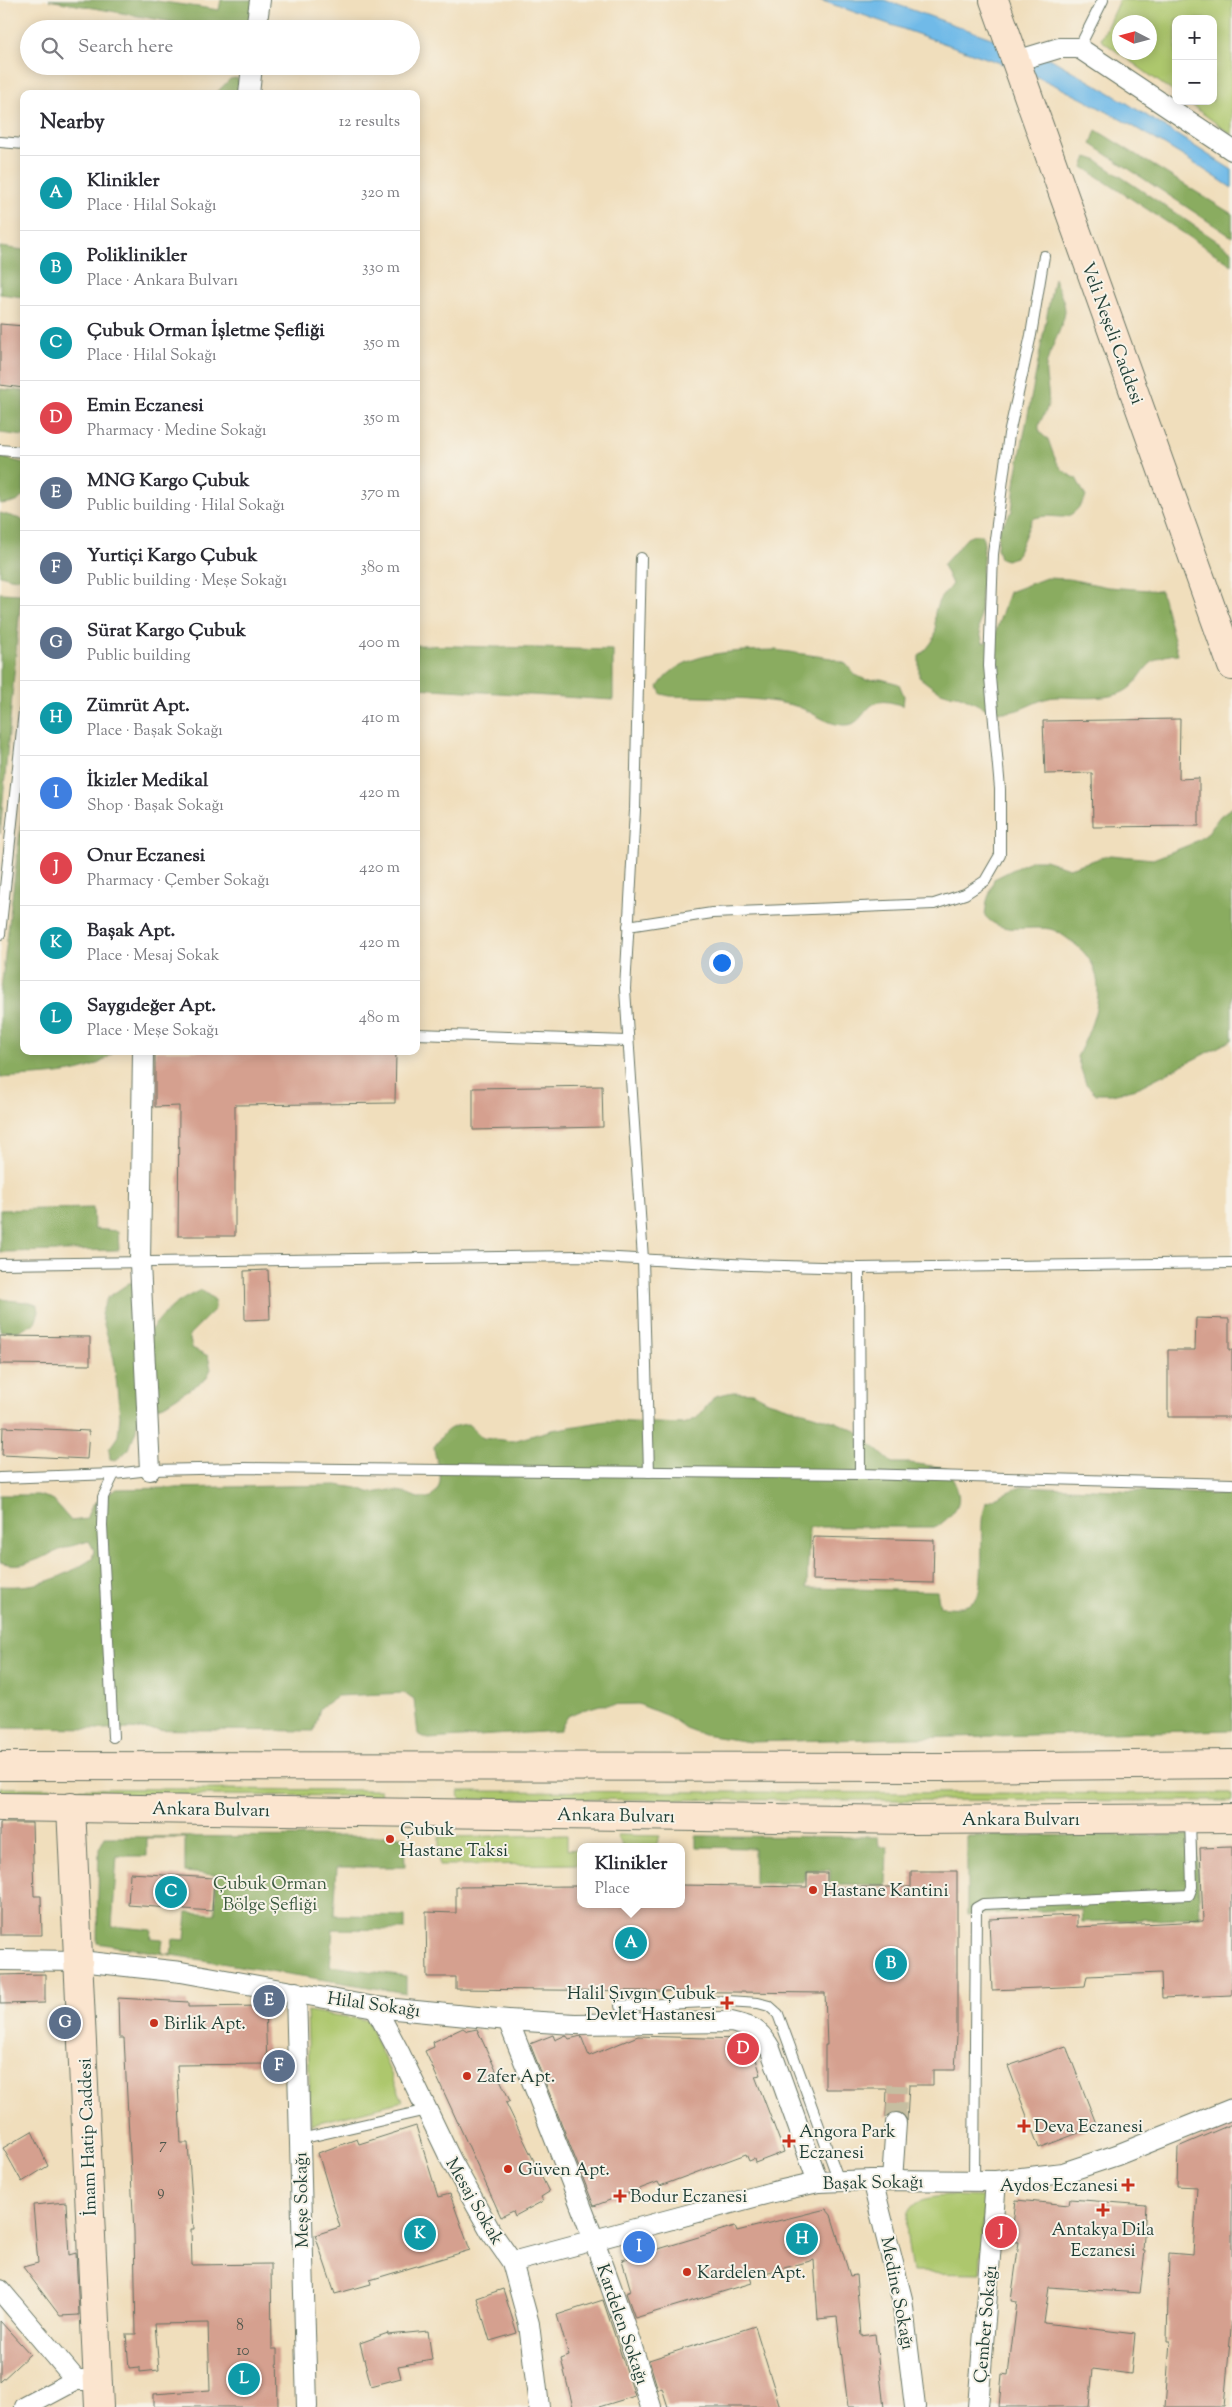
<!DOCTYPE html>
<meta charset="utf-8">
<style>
:root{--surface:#fff;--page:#f7f7f7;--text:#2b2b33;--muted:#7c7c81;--line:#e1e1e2;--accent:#c8321e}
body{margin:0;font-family:"Sorts Mill Goudy",serif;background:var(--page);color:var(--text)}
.controls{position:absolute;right:15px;top:15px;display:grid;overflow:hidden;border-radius:10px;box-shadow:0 2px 12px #0003}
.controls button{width:45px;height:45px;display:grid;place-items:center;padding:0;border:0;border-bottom:1px solid var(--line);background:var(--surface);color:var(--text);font:25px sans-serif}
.compass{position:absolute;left:1112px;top:15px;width:45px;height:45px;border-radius:50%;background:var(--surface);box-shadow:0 2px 12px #0003;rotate:276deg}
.you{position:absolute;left:721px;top:962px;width:18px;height:18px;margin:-12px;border:4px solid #fff;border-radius:50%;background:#1a73e8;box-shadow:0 0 0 8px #1a73e833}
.badge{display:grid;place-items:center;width:32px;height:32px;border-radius:50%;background:var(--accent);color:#fff;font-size:16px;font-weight:700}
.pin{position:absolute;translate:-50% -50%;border:2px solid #fff;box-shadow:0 1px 5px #0006}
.popup{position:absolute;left:577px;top:1843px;width:108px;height:65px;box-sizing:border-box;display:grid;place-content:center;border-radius:10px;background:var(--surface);filter:drop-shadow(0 1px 4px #0005);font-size:16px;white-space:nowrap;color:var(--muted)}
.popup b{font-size:19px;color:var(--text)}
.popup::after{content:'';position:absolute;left:50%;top:100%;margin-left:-10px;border:10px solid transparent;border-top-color:var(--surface)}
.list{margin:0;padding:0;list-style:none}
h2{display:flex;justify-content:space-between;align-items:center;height:65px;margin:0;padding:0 20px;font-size:21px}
h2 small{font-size:16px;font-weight:400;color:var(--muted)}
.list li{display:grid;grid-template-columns:32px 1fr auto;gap:15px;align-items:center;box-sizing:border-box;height:75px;padding:0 20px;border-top:1px solid var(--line)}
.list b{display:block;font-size:19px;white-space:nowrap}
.list p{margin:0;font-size:16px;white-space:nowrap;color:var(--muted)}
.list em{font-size:16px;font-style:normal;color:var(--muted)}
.icon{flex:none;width:28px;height:28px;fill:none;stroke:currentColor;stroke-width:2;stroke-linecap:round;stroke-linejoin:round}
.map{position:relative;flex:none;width:1232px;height:2407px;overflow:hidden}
.search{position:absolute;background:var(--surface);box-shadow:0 2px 12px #0003;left:20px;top:20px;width:400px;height:55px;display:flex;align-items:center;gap:12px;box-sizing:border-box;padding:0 18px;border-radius:28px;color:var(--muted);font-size:19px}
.panel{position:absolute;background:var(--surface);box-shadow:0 2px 12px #0003;left:20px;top:90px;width:400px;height:965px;border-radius:10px}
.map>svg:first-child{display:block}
</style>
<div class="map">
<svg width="1232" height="2407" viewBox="0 0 1232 2407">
<rect width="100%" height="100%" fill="#f7f3e8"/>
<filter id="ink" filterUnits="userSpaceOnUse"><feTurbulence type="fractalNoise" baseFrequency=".02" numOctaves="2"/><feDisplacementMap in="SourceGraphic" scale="10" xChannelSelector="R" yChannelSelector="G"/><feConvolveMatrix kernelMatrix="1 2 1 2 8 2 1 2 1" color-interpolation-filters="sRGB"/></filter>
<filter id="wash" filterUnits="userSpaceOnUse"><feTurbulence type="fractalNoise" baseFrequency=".0096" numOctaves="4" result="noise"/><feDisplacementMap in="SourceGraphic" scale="20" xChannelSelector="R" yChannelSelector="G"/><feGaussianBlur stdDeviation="1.12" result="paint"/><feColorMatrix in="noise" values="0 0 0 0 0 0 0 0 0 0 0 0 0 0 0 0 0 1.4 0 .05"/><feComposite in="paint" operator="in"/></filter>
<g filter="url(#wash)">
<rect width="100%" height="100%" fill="#f0debc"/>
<!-- green -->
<g fill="#adc76d" stroke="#668250" fill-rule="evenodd">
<path d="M1119 0H1232V135L1186 101H1213V19H1176V94L1101 40ZM1150 22V52H1120V22Z"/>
<polygon points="0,1788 380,1790 381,1796 0,1794"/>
<polygon points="459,1791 1232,1794 1232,1801 460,1799"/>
<polygon points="567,1835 567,1850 579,1849 579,1864 439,1865 439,1837"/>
<polygon points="617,1835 660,1836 655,1847 623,1847"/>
<polygon points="307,2011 367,2020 403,2101 311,2124"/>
<path d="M985 2197 980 2273 912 2272C910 2255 905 2235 907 2218 910 2189 963 2197 985 2197Z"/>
</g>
<!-- forest -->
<g fill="#8aac60" stroke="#54744a" fill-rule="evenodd">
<polygon points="49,0 150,0 219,10 221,0 254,0 251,29 211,29"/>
<polygon points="236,78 244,84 243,94 215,94 230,79"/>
<polygon points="1096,130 1232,214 1232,237 1091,144"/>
<polygon points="1087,157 1096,160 1232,251 1232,265 1083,167"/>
<polygon points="0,247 24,250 24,297 0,294"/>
<path d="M1054 278C1057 287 1065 301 1065 311 1064 326 1051 346 1047 362 1043 376 1050 388 1048 403 1047 418 1028 427 1048 439 1054 456 1057 471 1076 478L1086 497C1065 531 1059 509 1032 519L1016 557 1006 560 1000 558 997 548 999 529 1012 511 1016 477Z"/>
<polygon points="0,389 24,391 24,436 0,433"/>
<polygon points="0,457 24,463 24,495 17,502 0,504"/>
<path d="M0 513 24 520V575C16 582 9 577 0 575Z"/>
<path d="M974 535H982L984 544 979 629 983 643 993 640 1009 592 1046 578 1069 579 1108 587 1161 591 1178 654C1138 656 1146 685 1118 694 1099 700 1076 697 1057 697 1039 697 1023 712 1006 712 987 712 978 704 963 697 957 694 950 695 944 693 935 690 927 683 919 677V656C949 629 927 628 938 603 940 597 948 590 952 584L943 565 967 538Z"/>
<polygon points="0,593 21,594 0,834"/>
<polygon points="416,645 613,650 613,700 416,688"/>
<path d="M775 650 831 658 846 664 855 675 866 680 881 679 899 684 904 696 903 706C860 689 870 726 844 725 826 725 810 709 792 705 753 696 709 698 670 696L661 694 658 687C680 650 736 651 775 650Z"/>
<path d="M24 800V1051H114C94 1078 32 1075 0 1078V997Z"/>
<path d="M1232 807V1040L1137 1088 1112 1094H1096L1086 1084 1077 1057C1095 1021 1114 976 1076 945 1069 940 1059 931 1050 929 1026 925 1003 936 985 916L987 901 994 879 1032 860H1045L1069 868 1110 855 1153 859 1189 845 1206 835 1220 816Z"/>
<polygon points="93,1208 94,1229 118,1231 119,1250 0,1252 0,1210"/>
<path d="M140 1282 147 1334C166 1311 173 1303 201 1290L214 1299 215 1309 189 1335 192 1348 208 1356 211 1369 206 1379 164 1405 143 1410 138 1417 136 1430 129 1449 116 1460 110 1459 109 1449 118 1436 120 1416 114 1359 101 1314 107 1298 129 1283Z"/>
<path d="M0 1298C13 1303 26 1299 38 1306L39 1312 35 1323 18 1331H0Z"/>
<path d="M733 1392 753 1393 768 1401 836 1422 856 1431 892 1463H910L947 1468C963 1498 965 1505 937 1527H809L807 1588 937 1591 940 1606C952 1608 967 1609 976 1599 984 1589 981 1536 982 1521 982 1515 985 1509 986 1502L1021 1486 1232 1495V1730L750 1742 704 1735 685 1728 670 1717 638 1704 600 1705 579 1711 568 1716 559 1731 428 1739 418 1734 414 1699 405 1693 337 1696 320 1708 314 1731 0 1728V1586C38 1588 60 1579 92 1559L94 1550 89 1541C80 1544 70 1546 62 1549 42 1557 23 1570 0 1562V1495H38L52 1499 71 1521 86 1519 92 1505 116 1489 337 1485 357 1488 372 1493 390 1490 403 1492 418 1498H430C449 1482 436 1468 434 1447 445 1431 448 1426 468 1424L483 1438 513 1441 552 1430 606 1421 684 1424 697 1418 715 1396Z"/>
<polygon points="1196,1835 1200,1917 1082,1922 1081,1909 967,1915 967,1836"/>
<path d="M404 1836 405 1867H337L334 1915 405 1916V1930L333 1929 330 1966 406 1976V1993L97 1943 99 1849 105 1837ZM147 1838H185V1872L216 1875 215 1914 187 1912 185 1940 173 1939 171 1954 161 1953 163 1939 151 1938 152 1930 112 1926 117 1856H147Z"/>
<polygon points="696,1836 878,1837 879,1847 887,1847 886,1885 830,1884 830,1870 805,1870 804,1883 754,1883 754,1848 696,1847"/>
</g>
<!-- water -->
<path fill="#6fbae8" stroke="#477c8e" d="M820 0H884L1053 60 1122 100 1232 170V188C1168 145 1100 105 1029 73Z"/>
<g id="blocks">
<!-- building -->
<g fill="#d5a08f">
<polygon points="0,324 24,326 24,388 0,385"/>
<polygon points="1180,719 1179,779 1199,778 1199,826 1093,827 1092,773 1045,774 1043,721"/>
<polygon points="155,1051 396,1051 395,1103 235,1105 235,1236 178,1236 179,1106 155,1107"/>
<polygon points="602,1086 603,1127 473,1130 473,1088"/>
<polygon points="268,1270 270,1319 245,1320 244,1271"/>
<polygon points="1196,1318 1229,1319 1229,1350 1232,1350 1232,1417 1168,1417 1168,1350 1195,1350"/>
<polygon points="0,1336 90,1337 90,1365 0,1364"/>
<polygon points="3,1427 89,1431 87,1459 2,1455"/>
<polygon points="813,1537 934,1540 933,1583 812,1580"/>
<polygon points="0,1823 32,1823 34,1896 41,1896 42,1935 0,1935"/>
<polygon points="1232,1847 1232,1995 1162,1998 1161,1973 1087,1976 1085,1986 992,1990 989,1919 1077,1915 1077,1927 1203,1921 1200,1848"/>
<polygon points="911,1871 957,1871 957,2036 955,2070 933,2070 933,2085 909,2085 907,2121 903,2113 897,2111 891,2112 886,2117 887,2089 825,2089 825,2045 827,2045 825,1993 456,1989 456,1977 427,1977 426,1912 456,1913 456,1887 581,1886 581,1904 681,1904 681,1885 807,1887 807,1873 827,1873 827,1887 911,1887"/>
<polygon points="130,1873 214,1878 212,1911 128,1905"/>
<polygon points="45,1974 45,2003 0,2004 0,1975"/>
<polygon points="118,1998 188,2002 188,2007 265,2006 267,2064 177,2065 181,2143 188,2143 194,2229 191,2229 192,2265 271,2264 272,2349 277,2349 278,2407 154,2407 154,2394 210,2390 208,2323 155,2324 159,2370 140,2372 140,2367 129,2368 126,2334 136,2334 134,2232 124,2038 119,2038"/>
<polygon points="463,2028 467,2031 477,2029 510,2101 506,2103 549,2192 541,2197 543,2201 515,2216 513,2211 501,2217 425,2051 434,2047 433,2042"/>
<polygon points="553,2035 555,2040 566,2035 569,2039 581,2036 589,2056 638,2036 740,2039 752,2047 761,2075 755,2076 784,2152 755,2163 754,2159 749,2161 746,2154 660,2186 658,2182 594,2206 530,2044"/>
<polygon points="1066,2046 1097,2126 1039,2148 1008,2066"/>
<polygon points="1232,2124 1232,2319 1224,2407 1165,2407 1170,2341 1167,2341 1169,2253 1193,2255 1197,2187 1177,2186 1178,2147"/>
<polygon points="416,2126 438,2197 450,2194 470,2250 370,2280 371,2284 335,2294 315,2235 340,2227 318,2153 357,2139 359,2144"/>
<polygon points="32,2131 48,2166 22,2182 3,2148"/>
<polygon points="1070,2199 1146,2205 1143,2251 1145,2251 1140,2293 1049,2287 1044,2323 1135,2334 1131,2374 1093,2369 1089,2407 999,2407 1002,2374 1008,2375 1017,2302 1011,2301 1019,2242 1011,2241 1016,2200 1069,2205"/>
<polygon points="66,2202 69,2255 76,2253 79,2315 60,2316 23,2267 38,2263 33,2205"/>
<polygon points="826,2209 831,2215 850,2276 856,2275 861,2336 875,2334 884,2407 848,2407 837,2317 818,2319 814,2260 750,2277 752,2283 635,2318 626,2293 631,2291 622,2260 735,2226 737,2231"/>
<polygon points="503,2289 517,2333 490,2341 477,2298"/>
<polygon points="603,2300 635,2396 599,2407 573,2407 561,2359 569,2356 557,2315"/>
<polygon points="0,2321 30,2354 0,2382"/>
<polygon points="755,2326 780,2407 668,2407 662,2388 658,2390 649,2360"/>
<polygon points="428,2331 432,2360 398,2366 401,2378 371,2386 360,2343 388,2333 388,2335"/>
</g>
</g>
</g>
<g filter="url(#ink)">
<use href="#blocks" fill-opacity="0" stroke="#687564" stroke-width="1"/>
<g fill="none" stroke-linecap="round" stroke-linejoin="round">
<!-- street-tunnel -->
<polyline stroke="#c6bea1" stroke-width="20" stroke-dasharray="20 10" stroke-linecap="butt" points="896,2123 897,2085"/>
<!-- lane casing -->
<g stroke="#687564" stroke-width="12">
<g id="lane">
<polyline points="1079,48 1103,0"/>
<polyline points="0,142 24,144"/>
<polyline points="0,450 24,452"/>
<polyline points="641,558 635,810 625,989 643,1259 649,1472"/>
<polyline points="628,926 712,913 934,904 965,894 985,881 1000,855 1000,789 989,666 993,554 1009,434 1031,335 1044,256"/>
<polyline points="0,934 24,711"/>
<polyline points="416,1034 627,1041"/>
<polyline points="0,1264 579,1256 750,1265 859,1268 1232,1263"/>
<polyline points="859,1268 860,1474"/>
<polyline points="0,1478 114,1474"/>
<polyline points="113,1737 102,1525 103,1497 114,1474 150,1470 245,1468 860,1474 1232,1484"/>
<polyline points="620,2006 728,2001 758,2003 769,2006 778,2014 839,2181"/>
<polyline points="300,2139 427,2110"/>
<polyline points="974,2181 976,1908 983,1904 1189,1895 1192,1887 1190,1819"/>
</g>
</g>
<!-- street casing -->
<g stroke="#687564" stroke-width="22">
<g id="street">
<polyline points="256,29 260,0"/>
<polyline points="1016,61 1059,48 1079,48 1232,150"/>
<polyline points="249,94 252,66"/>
<polyline points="143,1051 140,1263 150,1470"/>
<path d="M0 1960 80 1961 181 1972 375 2007 508 2020 575 2024 731 2022C753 2027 759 2029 770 2048L818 2182"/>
<polyline points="296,1992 307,2407"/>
<polyline points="375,2007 400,2054 451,2160 491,2232 512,2262 529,2324 539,2407"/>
<path d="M508 2020C558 2148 611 2275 651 2407"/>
<polyline points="872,2180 902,2299 915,2407"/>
<polyline points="892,2180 896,2123"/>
<polyline points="512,2262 769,2193 818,2182 872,2180 996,2181 1063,2173 1117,2155 1232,2109"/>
<polyline points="0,2290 76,2380 97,2380"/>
<polyline points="25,2407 76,2380"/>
<polyline points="978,2407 996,2181"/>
</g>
</g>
<!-- secondary casing -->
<g stroke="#687564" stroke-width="30">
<g id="secondary">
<polyline points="994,0 1232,666"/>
<polyline points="0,1766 946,1767 1232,1764"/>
<polyline points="0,1807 912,1820 1232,1818"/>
<polyline points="71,1807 99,2407"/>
</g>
</g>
<!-- lane -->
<use href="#lane" stroke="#fff" stroke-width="10"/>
<!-- street -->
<use href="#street" stroke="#fff" stroke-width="20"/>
<!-- secondary -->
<use href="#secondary" stroke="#fbe5cf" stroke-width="28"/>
</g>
</g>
<!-- markers -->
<g fill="#c8321e" stroke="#f7f3e8" stroke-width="2">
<circle cx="390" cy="1839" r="5"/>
<circle cx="813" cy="1890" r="5"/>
<path d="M724.5 1995.5h5v5h5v5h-5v5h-5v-5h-5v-5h5z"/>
<circle cx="154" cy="2023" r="5"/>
<circle cx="467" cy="2076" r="5"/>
<path d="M1021.5 2118.5h5v5h5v5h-5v5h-5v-5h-5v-5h5z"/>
<path d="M786.5 2133.5h5v5h5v5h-5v5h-5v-5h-5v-5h5z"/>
<circle cx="508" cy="2169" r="5"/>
<path d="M1125.5 2177.5h5v5h5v5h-5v5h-5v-5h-5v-5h5z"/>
<path d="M617.5 2188.5h5v5h5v5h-5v5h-5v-5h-5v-5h5z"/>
<path d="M1100.5 2202.5h5v5h5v5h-5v5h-5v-5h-5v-5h5z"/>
<circle cx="687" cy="2272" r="5"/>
</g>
<g text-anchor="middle" stroke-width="4" stroke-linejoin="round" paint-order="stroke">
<!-- number labels -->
<g font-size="15" fill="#4c564b">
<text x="163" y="2149">7</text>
<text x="161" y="2196">9</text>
<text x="240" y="2330">8</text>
<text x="243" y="2355">10</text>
</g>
<!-- street labels -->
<g font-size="18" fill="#1f3d34" stroke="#f7f3e8">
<text transform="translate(1113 333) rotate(70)" y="6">Veli Neşeli Caddesi</text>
<text transform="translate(211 1809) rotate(1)" y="6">Ankara Bulvarı</text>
<text transform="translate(616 1815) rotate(1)" y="6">Ankara Bulvarı</text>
<text x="1021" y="1825">Ankara Bulvarı</text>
<text transform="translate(374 2004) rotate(8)" y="6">Hilal Sokağı</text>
<text transform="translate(87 2137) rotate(-92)" y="6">İmam Hatip Caddesi</text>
<text transform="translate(873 2182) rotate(-1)" y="6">Başak Sokağı</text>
<text transform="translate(301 2200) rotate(-91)" y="6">Meşe Sokağı</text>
<text transform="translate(475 2201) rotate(60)" y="6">Mesaj Sokak</text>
<text transform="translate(898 2293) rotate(79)" y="6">Medine Sokağı</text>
<text transform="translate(623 2324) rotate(71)" y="6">Kardelen Sokağı</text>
<text transform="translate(985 2324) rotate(-85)" y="6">Çember Sokağı</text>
</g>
<!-- poi labels -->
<g font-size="18" fill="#1f3d34" stroke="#f7f3e8" text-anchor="start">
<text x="400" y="1835">Çubuk<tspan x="400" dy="21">Hastane Taksi</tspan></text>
<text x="823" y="1896">Hastane Kantini</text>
<text x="716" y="1999" text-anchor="end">Halil Şıvgın Çubuk<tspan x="716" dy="21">Devlet Hastanesi</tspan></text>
<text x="164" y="2029">Birlik Apt.</text>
<text x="477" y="2082">Zafer Apt.</text>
<text x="1034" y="2132">Deva Eczanesi</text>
<text x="799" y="2137">Angora Park<tspan x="799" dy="21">Eczanesi</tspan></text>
<text x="518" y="2175">Güven Apt.</text>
<text x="1118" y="2191" text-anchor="end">Aydos Eczanesi</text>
<text x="630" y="2202">Bodur Eczanesi</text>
<text x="1103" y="2235" text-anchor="middle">Antakya Dila<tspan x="1103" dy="21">Eczanesi</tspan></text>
<text x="697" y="2278">Kardelen Apt.</text>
</g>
<!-- park labels -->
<g font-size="18" fill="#3b593f" stroke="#f7f3e8">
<text x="270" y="1889">Çubuk Orman<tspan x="270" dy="21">Bölge Şefliği</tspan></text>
</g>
</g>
</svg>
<div class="controls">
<button>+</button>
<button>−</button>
</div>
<svg class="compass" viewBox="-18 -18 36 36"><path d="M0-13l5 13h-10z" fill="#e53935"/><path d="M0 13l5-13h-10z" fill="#7c7c81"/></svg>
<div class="you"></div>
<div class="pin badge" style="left:631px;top:1943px;background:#0f9aa8">A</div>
<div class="popup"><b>Klinikler</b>Place</div>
<div class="pin badge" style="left:891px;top:1964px;background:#0f9aa8">B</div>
<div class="pin badge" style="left:171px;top:1892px;background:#0f9aa8">C</div>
<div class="pin badge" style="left:743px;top:2049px;background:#e0444e">D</div>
<div class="pin badge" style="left:269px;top:2001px;background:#5c6f8a">E</div>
<div class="pin badge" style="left:279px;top:2066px;background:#5c6f8a">F</div>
<div class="pin badge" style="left:65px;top:2023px;background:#5c6f8a">G</div>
<div class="pin badge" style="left:802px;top:2239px;background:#0f9aa8">H</div>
<div class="pin badge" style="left:639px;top:2247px;background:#3f7fe0">I</div>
<div class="pin badge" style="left:1001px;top:2232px;background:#e0444e">J</div>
<div class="pin badge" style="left:420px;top:2234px;background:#0f9aa8">K</div>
<div class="pin badge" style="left:244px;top:2379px;background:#0f9aa8">L</div>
<div class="search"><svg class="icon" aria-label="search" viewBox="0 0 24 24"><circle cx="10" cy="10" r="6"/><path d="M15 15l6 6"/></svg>Search here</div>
<section class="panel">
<h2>Nearby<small>12 results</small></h2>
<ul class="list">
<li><span class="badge" style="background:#0f9aa8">A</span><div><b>Klinikler</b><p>Place · Hilal Sokağı</p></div><em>320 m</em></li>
<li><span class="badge" style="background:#0f9aa8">B</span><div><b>Poliklinikler</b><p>Place · Ankara Bulvarı</p></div><em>330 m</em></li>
<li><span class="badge" style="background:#0f9aa8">C</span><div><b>Çubuk Orman İşletme Şefliği</b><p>Place · Hilal Sokağı</p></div><em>350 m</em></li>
<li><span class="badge" style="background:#e0444e">D</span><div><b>Emin Eczanesi</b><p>Pharmacy · Medine Sokağı</p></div><em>350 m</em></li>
<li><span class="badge" style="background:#5c6f8a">E</span><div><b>MNG Kargo Çubuk</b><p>Public building · Hilal Sokağı</p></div><em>370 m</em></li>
<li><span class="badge" style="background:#5c6f8a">F</span><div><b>Yurtiçi Kargo Çubuk</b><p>Public building · Meşe Sokağı</p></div><em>380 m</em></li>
<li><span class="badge" style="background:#5c6f8a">G</span><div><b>Sürat Kargo Çubuk</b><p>Public building</p></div><em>400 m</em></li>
<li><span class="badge" style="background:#0f9aa8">H</span><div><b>Zümrüt Apt.</b><p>Place · Başak Sokağı</p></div><em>410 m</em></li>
<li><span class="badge" style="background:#3f7fe0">I</span><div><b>İkizler Medikal</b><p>Shop · Başak Sokağı</p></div><em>420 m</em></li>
<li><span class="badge" style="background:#e0444e">J</span><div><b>Onur Eczanesi</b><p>Pharmacy · Çember Sokağı</p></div><em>420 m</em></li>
<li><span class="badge" style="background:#0f9aa8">K</span><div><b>Başak Apt.</b><p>Place · Mesaj Sokak</p></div><em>420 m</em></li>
<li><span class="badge" style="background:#0f9aa8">L</span><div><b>Saygıdeğer Apt.</b><p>Place · Meşe Sokağı</p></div><em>480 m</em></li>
</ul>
</section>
</div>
